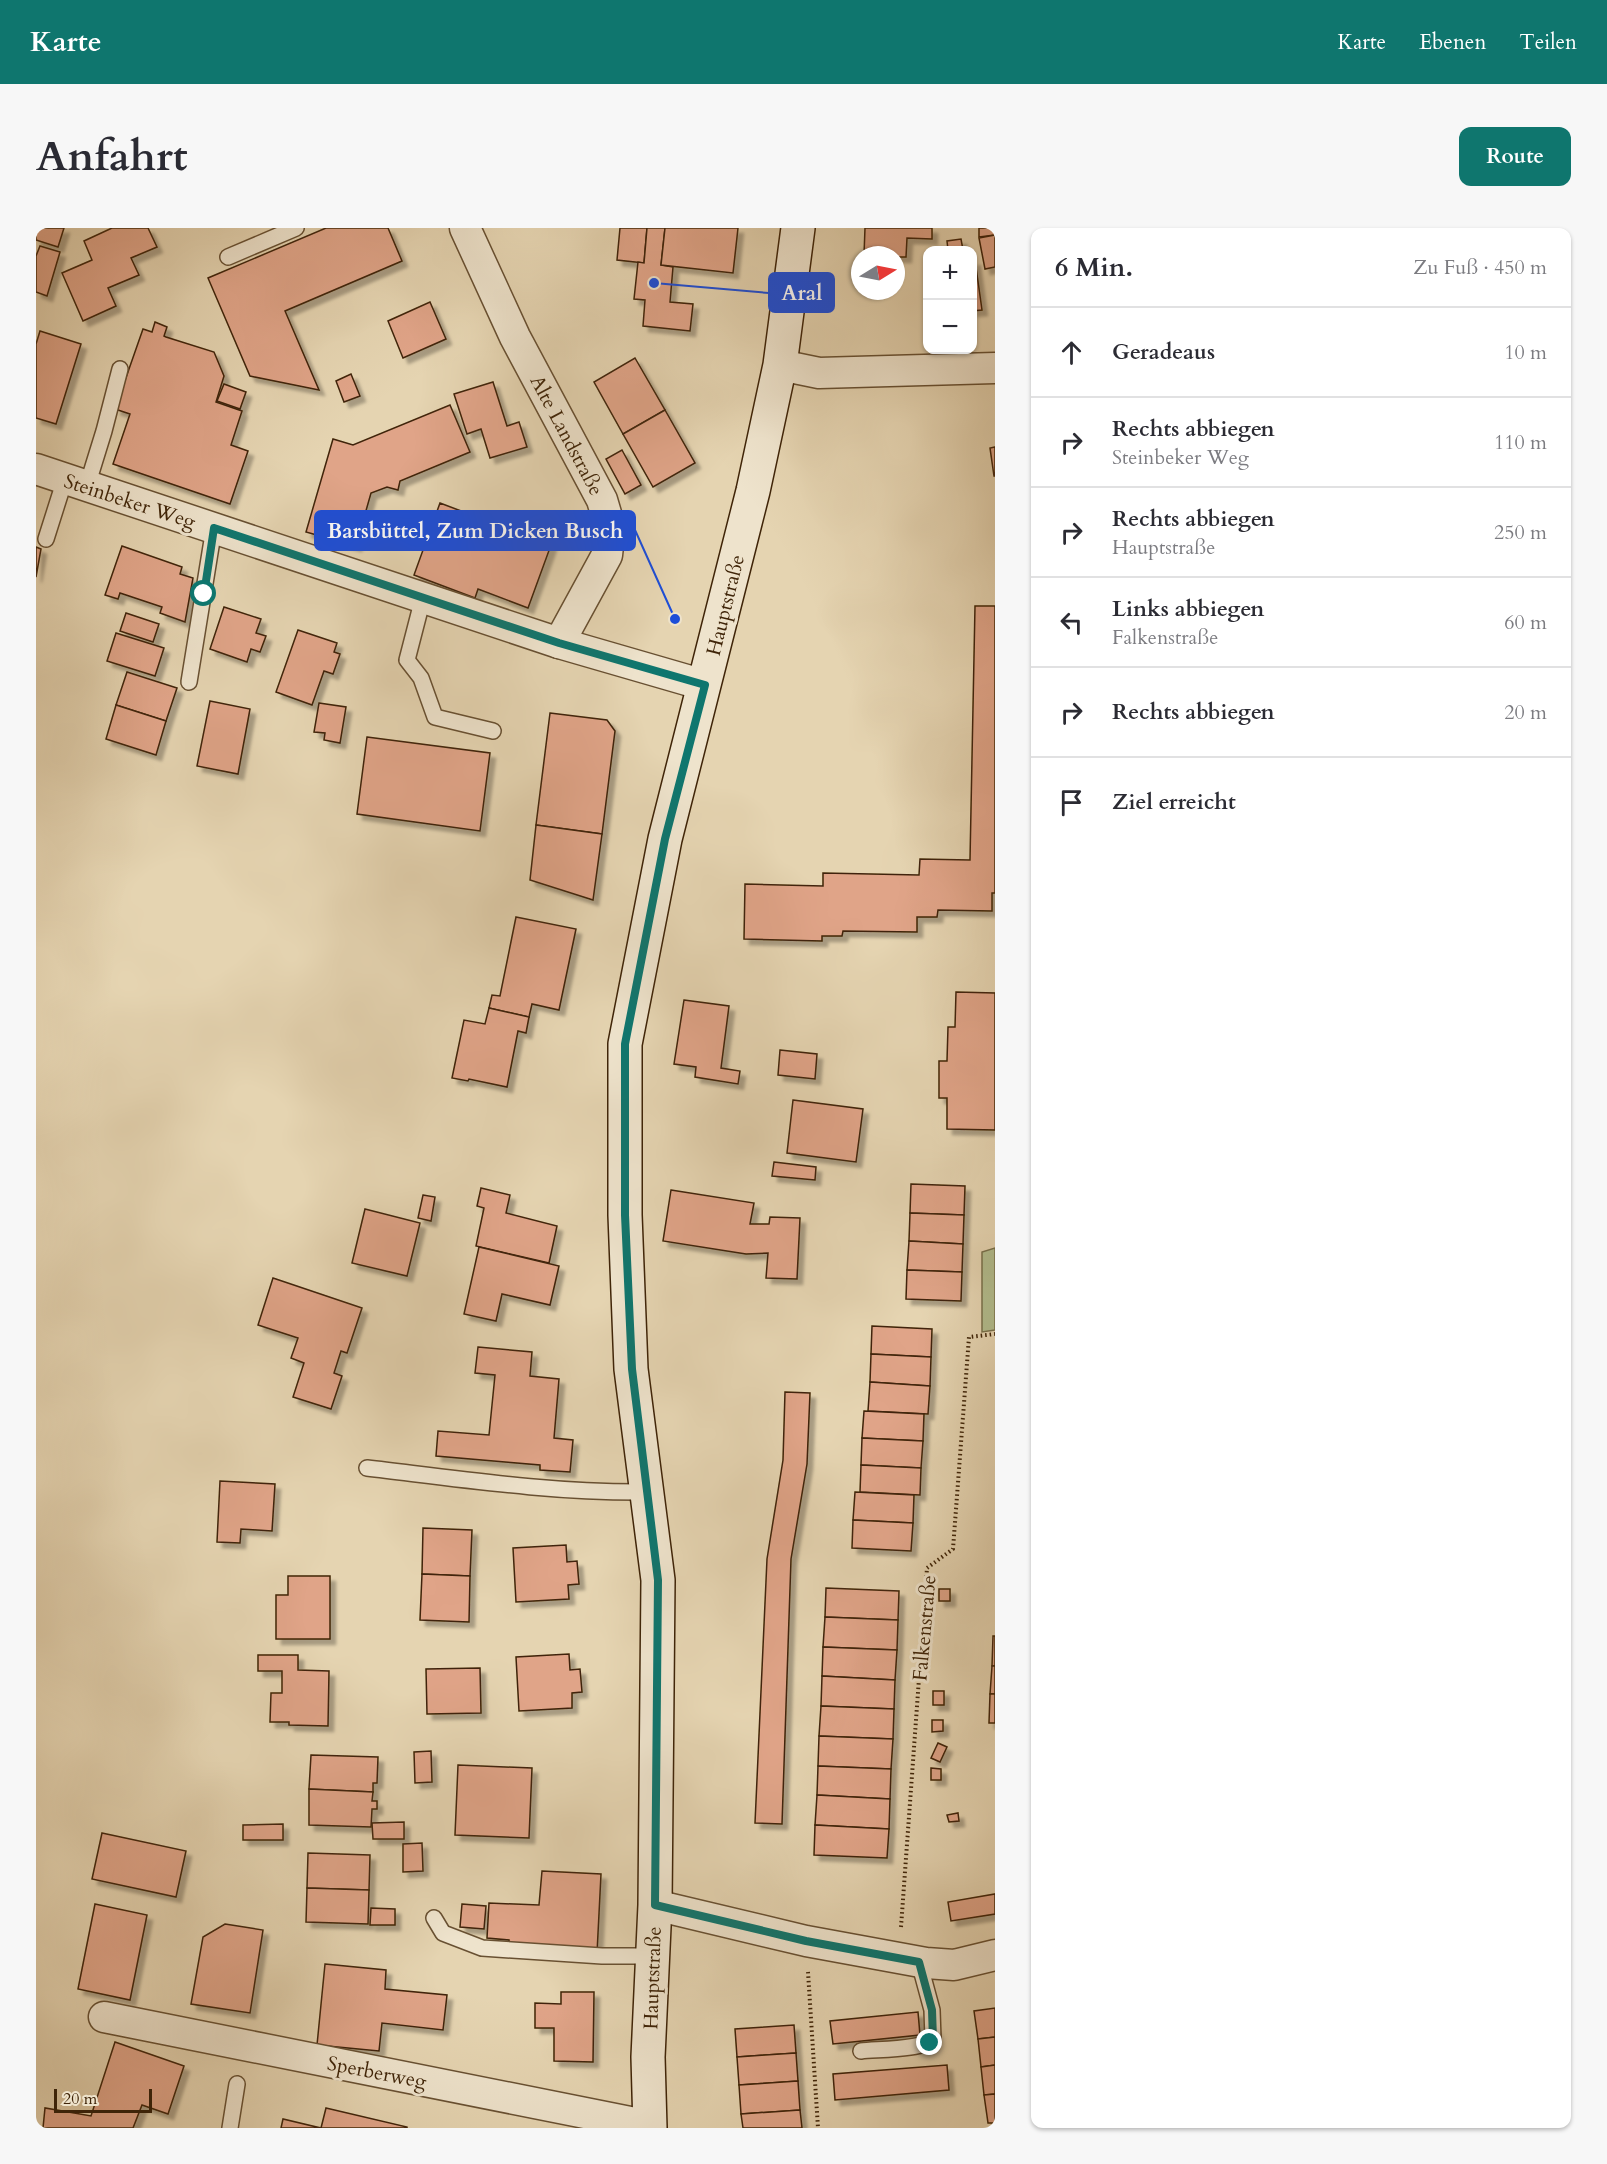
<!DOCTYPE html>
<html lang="de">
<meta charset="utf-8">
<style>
:root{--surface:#fff;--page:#f7f7f7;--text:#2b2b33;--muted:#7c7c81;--line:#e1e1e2;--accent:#0f766e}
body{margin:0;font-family:Cardo,serif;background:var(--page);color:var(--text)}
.controls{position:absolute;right:18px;top:18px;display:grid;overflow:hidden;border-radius:12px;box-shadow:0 2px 4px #0004}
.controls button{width:54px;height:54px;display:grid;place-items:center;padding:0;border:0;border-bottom:2px solid var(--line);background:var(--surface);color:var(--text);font:30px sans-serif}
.compass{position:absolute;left:815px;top:18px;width:54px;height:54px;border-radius:50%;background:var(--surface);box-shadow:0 2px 4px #0004;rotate:80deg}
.scale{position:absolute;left:18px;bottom:15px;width:98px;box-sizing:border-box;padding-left:6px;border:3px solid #3f2408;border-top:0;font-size:16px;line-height:21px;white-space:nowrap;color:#3f2408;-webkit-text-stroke:4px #eee3cc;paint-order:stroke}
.stop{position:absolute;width:18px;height:18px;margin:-14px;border:4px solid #0f766e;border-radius:50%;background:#fff}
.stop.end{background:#0f766e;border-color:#fff;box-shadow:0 2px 6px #0008}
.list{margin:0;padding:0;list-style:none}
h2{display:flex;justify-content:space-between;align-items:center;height:78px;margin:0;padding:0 24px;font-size:26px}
h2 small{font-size:20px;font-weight:400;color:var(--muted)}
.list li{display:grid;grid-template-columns:39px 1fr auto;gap:18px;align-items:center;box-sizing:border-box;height:90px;padding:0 24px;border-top:2px solid var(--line)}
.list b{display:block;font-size:22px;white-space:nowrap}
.list p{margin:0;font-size:20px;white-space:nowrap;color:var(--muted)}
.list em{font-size:20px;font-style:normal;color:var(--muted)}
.icon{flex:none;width:33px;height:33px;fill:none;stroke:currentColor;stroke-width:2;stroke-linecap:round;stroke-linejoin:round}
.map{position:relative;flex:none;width:959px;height:1900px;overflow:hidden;border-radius:12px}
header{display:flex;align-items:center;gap:36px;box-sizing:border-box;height:84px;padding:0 30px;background:var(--accent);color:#fff}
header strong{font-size:28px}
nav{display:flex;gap:33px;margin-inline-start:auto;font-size:21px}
.intro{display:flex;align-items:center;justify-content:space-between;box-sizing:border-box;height:144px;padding:0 36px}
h1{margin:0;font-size:42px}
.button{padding:15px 27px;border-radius:12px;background:var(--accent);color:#fff;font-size:21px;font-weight:700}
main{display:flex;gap:36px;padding:0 36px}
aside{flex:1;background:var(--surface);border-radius:12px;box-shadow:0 2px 4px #0004}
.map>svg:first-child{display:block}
</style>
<header>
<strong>Karte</strong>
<nav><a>Karte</a><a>Ebenen</a><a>Teilen</a></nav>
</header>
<div class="intro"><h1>Anfahrt</h1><a class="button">Route</a></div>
<main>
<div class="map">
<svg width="959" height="1900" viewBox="0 0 959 1900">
<defs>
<filter id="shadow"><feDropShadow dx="5.5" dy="5.5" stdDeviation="1.5" flood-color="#0004"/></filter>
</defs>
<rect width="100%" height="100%" fill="#e5d4b1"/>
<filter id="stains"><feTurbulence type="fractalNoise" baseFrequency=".00333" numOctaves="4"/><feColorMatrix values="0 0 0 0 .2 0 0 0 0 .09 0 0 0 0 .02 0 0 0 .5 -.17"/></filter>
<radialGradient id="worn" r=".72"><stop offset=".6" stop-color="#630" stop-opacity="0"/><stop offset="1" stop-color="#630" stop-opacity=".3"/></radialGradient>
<!-- green -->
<polygon fill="#b2bd8e" stroke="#78704b" stroke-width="1.5" points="959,1020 959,1102 946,1104 946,1024"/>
<!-- building -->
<g fill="#e0a488" stroke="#3f2408" stroke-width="1.5" filter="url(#shadow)">
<polygon points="0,0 28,0 22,19 0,12"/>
<polygon points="76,0 112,0 121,19 95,30 103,47 72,60 80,78 47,93 26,45 56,32 48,13"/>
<polygon points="290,0 352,0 366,33 249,83 283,162 214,148 172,50"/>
<polygon points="584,0 611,0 608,35 581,32"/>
<polygon points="611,0 629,0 625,37 637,39 634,74 657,76 654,103 607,98 609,72 598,71 602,34 608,35"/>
<polygon points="629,0 702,0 697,45 625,37"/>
<polygon points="829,0 896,0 896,11 871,10 870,29 860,29 860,27 828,27"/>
<polygon points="943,0 959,0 959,7 943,9"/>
<polygon points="959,7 959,39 949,41 943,10"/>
<polygon points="925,11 927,22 912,22 911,13"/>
<polygon points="4,18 24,24 11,68 0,64 0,28"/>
<polygon points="939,32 946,82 936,83 936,33"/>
<polygon points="394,74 410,111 367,130 352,93"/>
<polygon points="119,94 131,99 128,108 130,109 178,124 188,148 180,174 206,183 195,217 212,223 194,276 77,236 94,186 79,181 107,101 116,104"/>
<polygon points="4,103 45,116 20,196 0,190 0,116"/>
<polygon points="599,130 629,182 587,206 558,154"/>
<polygon points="315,146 324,168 308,174 300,153"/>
<polygon points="457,154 471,198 483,194 491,219 454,230 445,201 431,206 418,166"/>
<polygon points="188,156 210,164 204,181 181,173"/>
<polygon points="414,177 434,224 364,253 362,262 351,259 335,265 320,318 270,304 297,211 317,217"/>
<polygon points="629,182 659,235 617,259 587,206"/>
<polygon points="959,219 959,248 958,248 954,220"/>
<polygon points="586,222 605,257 589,266 570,231"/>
<polygon points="404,275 515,317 492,380 442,361 439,370 378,347"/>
<polygon points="86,318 146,339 144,346 157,350 149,394 124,385 126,379 84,365 82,371 69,367"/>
<polygon points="0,319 5,321 0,349"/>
<polygon points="939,378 959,378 959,665 956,665 956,683 902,682 901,689 881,689 881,704 807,703 806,708 786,708 786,713 708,711 709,656 787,658 787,645 883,647 884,631 934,632"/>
<polygon points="188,379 225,391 220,405 230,408 224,424 215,421 211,434 174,421"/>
<polygon points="90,385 123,396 117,414 84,403"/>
<polygon points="262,402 301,415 298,424 304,426 297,446 288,443 276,477 240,464"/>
<polygon points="80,405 128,420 119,448 71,433"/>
<polygon points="91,444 141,460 130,493 80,477"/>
<polygon points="174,473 214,481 202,546 161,538"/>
<polygon points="283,475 310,479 304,515 288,512 289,505 278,504"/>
<polygon points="80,477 130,493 120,527 70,511"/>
<polygon points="514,485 571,492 579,503 566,606 500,597"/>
<polygon points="331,509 454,525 444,603 321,586"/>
<polygon points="500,597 566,606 557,672 494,652"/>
<polygon points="480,689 540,701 523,782 496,776 493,789 453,780 456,767 464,768"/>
<polygon points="920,764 959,765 959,902 911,901 911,870 903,870 903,833 911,833 912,799 919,799"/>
<polygon points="648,772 693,778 685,840 704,843 702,856 659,849 660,839 638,836"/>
<polygon points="453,780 493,789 490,805 482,803 471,859 433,851 432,853 416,850 428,792 449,796"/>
<polygon points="744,822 781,826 779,851 742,847"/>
<polygon points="757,872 827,881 820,934 751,925"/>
<polygon points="738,934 780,939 779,952 736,948"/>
<polygon points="875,956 929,958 928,987 874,985"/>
<polygon points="445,960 474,967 470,985 521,998 513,1035 440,1018 448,980 441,978"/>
<polygon points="635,962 718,975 714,996 733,996 734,989 764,990 761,1051 730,1050 732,1025 710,1026 627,1013"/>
<polygon points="387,967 399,969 395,993 382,990"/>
<polygon points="329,981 384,995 371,1048 316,1035"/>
<polygon points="874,985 928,987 927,1016 873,1013"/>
<polygon points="873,1013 927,1016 926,1044 871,1042"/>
<polygon points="443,1019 523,1038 514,1077 466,1066 460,1093 428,1086"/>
<polygon points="871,1042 926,1044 925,1073 870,1071"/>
<polygon points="237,1050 326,1080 311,1125 305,1123 298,1145 306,1148 295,1181 257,1169 268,1135 255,1130 262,1110 222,1097"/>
<polygon points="836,1098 896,1101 895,1129 835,1126"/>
<polygon points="442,1119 496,1124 494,1148 523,1151 518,1210 537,1212 534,1244 504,1242 504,1237 400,1228 402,1203 453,1207 459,1147 439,1145"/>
<polygon points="835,1126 895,1129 894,1158 834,1154"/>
<polygon points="834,1154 894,1158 892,1186 832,1183"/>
<polygon points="749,1164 774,1165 771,1236 755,1331 746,1596 719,1595 731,1331 747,1232"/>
<polygon points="828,1183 888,1186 887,1213 826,1210"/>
<polygon points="826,1210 887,1213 885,1240 825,1237"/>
<polygon points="825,1237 885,1240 884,1267 824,1264"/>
<polygon points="184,1253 239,1256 236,1303 205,1301 204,1315 181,1314"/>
<polygon points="819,1264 878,1267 877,1295 817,1292"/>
<polygon points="817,1292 877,1295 875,1323 816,1320"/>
<polygon points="387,1300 436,1302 434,1348 386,1346"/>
<polygon points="530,1317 531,1334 541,1333 543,1356 532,1357 533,1371 480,1374 477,1320"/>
<polygon points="386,1346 434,1348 433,1394 384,1392"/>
<polygon points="252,1348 294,1348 294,1411 240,1411 240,1367 252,1367"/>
<polygon points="790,1360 863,1363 862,1392 789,1389"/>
<rect x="903" y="1361" width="11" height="12"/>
<polygon points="789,1389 862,1392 861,1422 787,1419"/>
<polygon points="957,1408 959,1408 959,1438 956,1438"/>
<polygon points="787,1419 861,1422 859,1452 786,1448"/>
<polygon points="533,1426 534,1442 544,1441 546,1464 536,1465 536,1480 483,1483 480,1429"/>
<polygon points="222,1427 262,1427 262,1442 293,1443 292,1498 253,1497 253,1494 234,1494 235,1465 246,1465 246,1443 222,1443"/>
<polygon points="956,1438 959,1438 959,1466 954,1466"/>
<polygon points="444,1440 445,1485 391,1486 390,1441"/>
<polygon points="786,1448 859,1452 858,1481 785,1478"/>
<rect x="897" y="1463" width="11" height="14"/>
<polygon points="954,1466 959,1466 959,1495 953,1495"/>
<polygon points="785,1478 858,1481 857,1511 783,1508"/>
<polygon points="896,1492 907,1492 907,1503 896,1504"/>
<polygon points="783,1508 857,1511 855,1541 782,1538"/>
<polygon points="902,1515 911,1519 904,1534 895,1530"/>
<polygon points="395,1523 396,1554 379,1555 378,1524"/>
<polygon points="275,1527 342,1529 341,1555 337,1555 337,1564 273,1561"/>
<polygon points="422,1537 496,1540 493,1610 419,1607"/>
<polygon points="782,1538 855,1541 854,1571 781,1567"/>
<polygon points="895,1540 905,1541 905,1552 895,1552"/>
<polygon points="273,1561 337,1564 336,1573 341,1573 341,1581 336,1581 335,1599 273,1597"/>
<polygon points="781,1567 854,1571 853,1601 779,1597"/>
<polygon points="922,1585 923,1593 913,1594 911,1587"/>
<polygon points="368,1594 368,1611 337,1611 336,1595"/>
<polygon points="247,1596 247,1612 207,1612 207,1597"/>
<polygon points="779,1597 853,1601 851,1630 778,1627"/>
<polygon points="66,1605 150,1623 140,1669 56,1651"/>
<polygon points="386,1615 387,1643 367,1644 367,1616"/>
<polygon points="272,1625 334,1627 333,1662 271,1660"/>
<polygon points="506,1643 565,1646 561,1725 473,1721 473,1712 451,1710 453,1675 503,1677"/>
<polygon points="271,1660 333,1662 332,1696 270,1694"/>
<polygon points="959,1666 959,1686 915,1693 912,1674"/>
<polygon points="59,1676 111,1687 94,1772 42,1761"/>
<polygon points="426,1676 450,1678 448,1701 424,1699"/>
<polygon points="335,1680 359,1681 359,1697 334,1697"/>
<polygon points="189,1696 227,1702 214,1785 155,1776 167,1709"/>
<polygon points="289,1736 350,1742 349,1761 411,1767 407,1802 346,1795 343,1823 281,1817"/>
<polygon points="525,1764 558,1764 557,1834 518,1833 518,1800 499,1800 499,1775 525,1776"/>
<polygon points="959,1780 959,1809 942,1811 938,1783"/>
<polygon points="882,1784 884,1807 797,1816 794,1793"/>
<polygon points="758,1797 760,1825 701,1829 699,1801"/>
<polygon points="959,1809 959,1837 945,1839 942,1811"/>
<polygon points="79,1814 148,1838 132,1886 106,1877 97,1900 7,1900 9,1880 55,1888"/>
<polygon points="760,1825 762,1853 703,1857 701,1829"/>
<polygon points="911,1837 913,1862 799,1872 797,1846"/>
<polygon points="959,1837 959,1866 948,1867 945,1839"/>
<polygon points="762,1853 764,1882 705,1886 703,1857"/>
<polygon points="959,1866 959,1895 952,1895 948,1867"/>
<polygon points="290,1880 371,1899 371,1900 245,1900 247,1891 285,1900"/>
<polygon points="764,1882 766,1900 707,1900 705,1886"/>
</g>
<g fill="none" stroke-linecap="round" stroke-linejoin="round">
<!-- lane casing -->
<g stroke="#685032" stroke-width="18">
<g id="lane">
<polyline points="192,29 260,0"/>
<polyline points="51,258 68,203 84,141"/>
<polyline points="10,311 29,251"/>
<polyline points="387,370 371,432 385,450 399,489 457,503"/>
<polyline points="153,454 178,300"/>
<path d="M331 1240C424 1251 518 1265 611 1264"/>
<polyline points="398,1690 407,1705 446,1720 566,1728 616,1728"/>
<path d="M825 1823C842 1821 887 1822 897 1811L896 1782 883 1734"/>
<polyline points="194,1900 201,1856"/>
</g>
</g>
<!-- street casing -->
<g stroke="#685032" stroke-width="33">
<g id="street">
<polyline points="429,0 479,109 566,272 574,299 571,327 523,415"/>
<polyline points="744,137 783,145 959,140"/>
<polyline points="0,241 523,415 668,457"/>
<polyline points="619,1677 770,1713 890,1735 918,1737 959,1727"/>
<polyline points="68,1789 614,1898"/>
</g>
</g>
<!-- secondary casing -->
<g stroke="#3f2408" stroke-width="36">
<polyline id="secondary" points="614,1900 612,1829 619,1677 622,1352 595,1141 589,987 589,816 629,611 717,263 744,137 762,0"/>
</g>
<!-- path -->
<g stroke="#3f2408" stroke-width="4" stroke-dasharray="1.5 3" stroke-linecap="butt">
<polyline points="865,1699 891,1340 917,1321 933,1109 959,1106"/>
<polyline points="772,1744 782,1900"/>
</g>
<!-- lane -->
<use href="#lane" stroke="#eee3cc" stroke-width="15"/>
<!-- street -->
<use href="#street" stroke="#eee3cc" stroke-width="30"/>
<!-- secondary -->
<use href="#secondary" stroke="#eee3cc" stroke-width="33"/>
</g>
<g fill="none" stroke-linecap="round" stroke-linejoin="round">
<!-- route -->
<polyline stroke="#0f766e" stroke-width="8" points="168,366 178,300 523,415 669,457 629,611 589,816 589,987 596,1141 622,1352 619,1677 770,1713 883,1734 896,1782 897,1811 894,1815"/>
</g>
<g text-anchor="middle" stroke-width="6" stroke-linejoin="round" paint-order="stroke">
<!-- street labels -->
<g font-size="20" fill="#3f2408" stroke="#eee3cc">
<text transform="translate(531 207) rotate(62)" y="7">Alte Landstraße</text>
<text transform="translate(94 273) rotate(18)" y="7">Steinbeker Weg</text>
<text transform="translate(689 377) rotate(-76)" y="7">Hauptstraße</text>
<text transform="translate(888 1400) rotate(-85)" y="7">Falkenstraße</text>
<text transform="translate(616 1750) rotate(-88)" y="7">Hauptstraße</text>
<text transform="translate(341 1844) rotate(11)" y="7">Sperberweg</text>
</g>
</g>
<!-- callouts -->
<path fill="none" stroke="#1d4ed8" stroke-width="2" d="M618 55L733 65M639 391L599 302"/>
<g fill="#1d4ed8" stroke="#eee3cc" stroke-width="2">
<circle cx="618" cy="55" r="6"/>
<circle cx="639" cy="391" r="6"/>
</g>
<g fill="#1d4ed8" stroke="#1d4ed8" stroke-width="2">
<rect x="733" y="45" width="65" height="39" rx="6"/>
<rect x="279" y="283" width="320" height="39" rx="6"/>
</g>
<g font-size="21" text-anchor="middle" font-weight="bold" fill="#fff">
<text x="766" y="72">Aral</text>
<text x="439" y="310">Barsbüttel, Zum Dicken Busch</text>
</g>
<rect width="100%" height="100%" filter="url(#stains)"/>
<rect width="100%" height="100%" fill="url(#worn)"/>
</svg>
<div class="controls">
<button>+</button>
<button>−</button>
</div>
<svg class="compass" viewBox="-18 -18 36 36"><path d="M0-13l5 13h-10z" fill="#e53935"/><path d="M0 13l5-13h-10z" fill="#7c7c81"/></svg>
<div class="scale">20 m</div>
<div class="stop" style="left:168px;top:366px"></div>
<div class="stop end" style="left:894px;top:1815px"></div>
</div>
<aside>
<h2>6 Min.<small>Zu Fuß · 450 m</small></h2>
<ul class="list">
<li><svg class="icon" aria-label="ahead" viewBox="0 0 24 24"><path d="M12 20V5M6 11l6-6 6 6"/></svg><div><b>Geradeaus</b></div><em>10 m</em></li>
<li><svg class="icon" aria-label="right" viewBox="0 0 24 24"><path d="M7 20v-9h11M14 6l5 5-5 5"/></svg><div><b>Rechts abbiegen</b><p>Steinbeker Weg</p></div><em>110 m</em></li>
<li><svg class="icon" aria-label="right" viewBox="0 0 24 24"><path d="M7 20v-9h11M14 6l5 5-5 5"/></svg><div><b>Rechts abbiegen</b><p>Hauptstraße</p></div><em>250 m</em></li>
<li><svg class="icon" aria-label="left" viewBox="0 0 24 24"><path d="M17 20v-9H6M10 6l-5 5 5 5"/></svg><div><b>Links abbiegen</b><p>Falkenstraße</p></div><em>60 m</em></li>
<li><svg class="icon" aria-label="right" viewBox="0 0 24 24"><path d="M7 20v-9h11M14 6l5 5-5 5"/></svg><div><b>Rechts abbiegen</b></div><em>20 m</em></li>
<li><svg class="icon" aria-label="arrive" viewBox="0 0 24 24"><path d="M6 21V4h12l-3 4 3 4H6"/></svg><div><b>Ziel erreicht</b></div></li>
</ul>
</aside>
</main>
